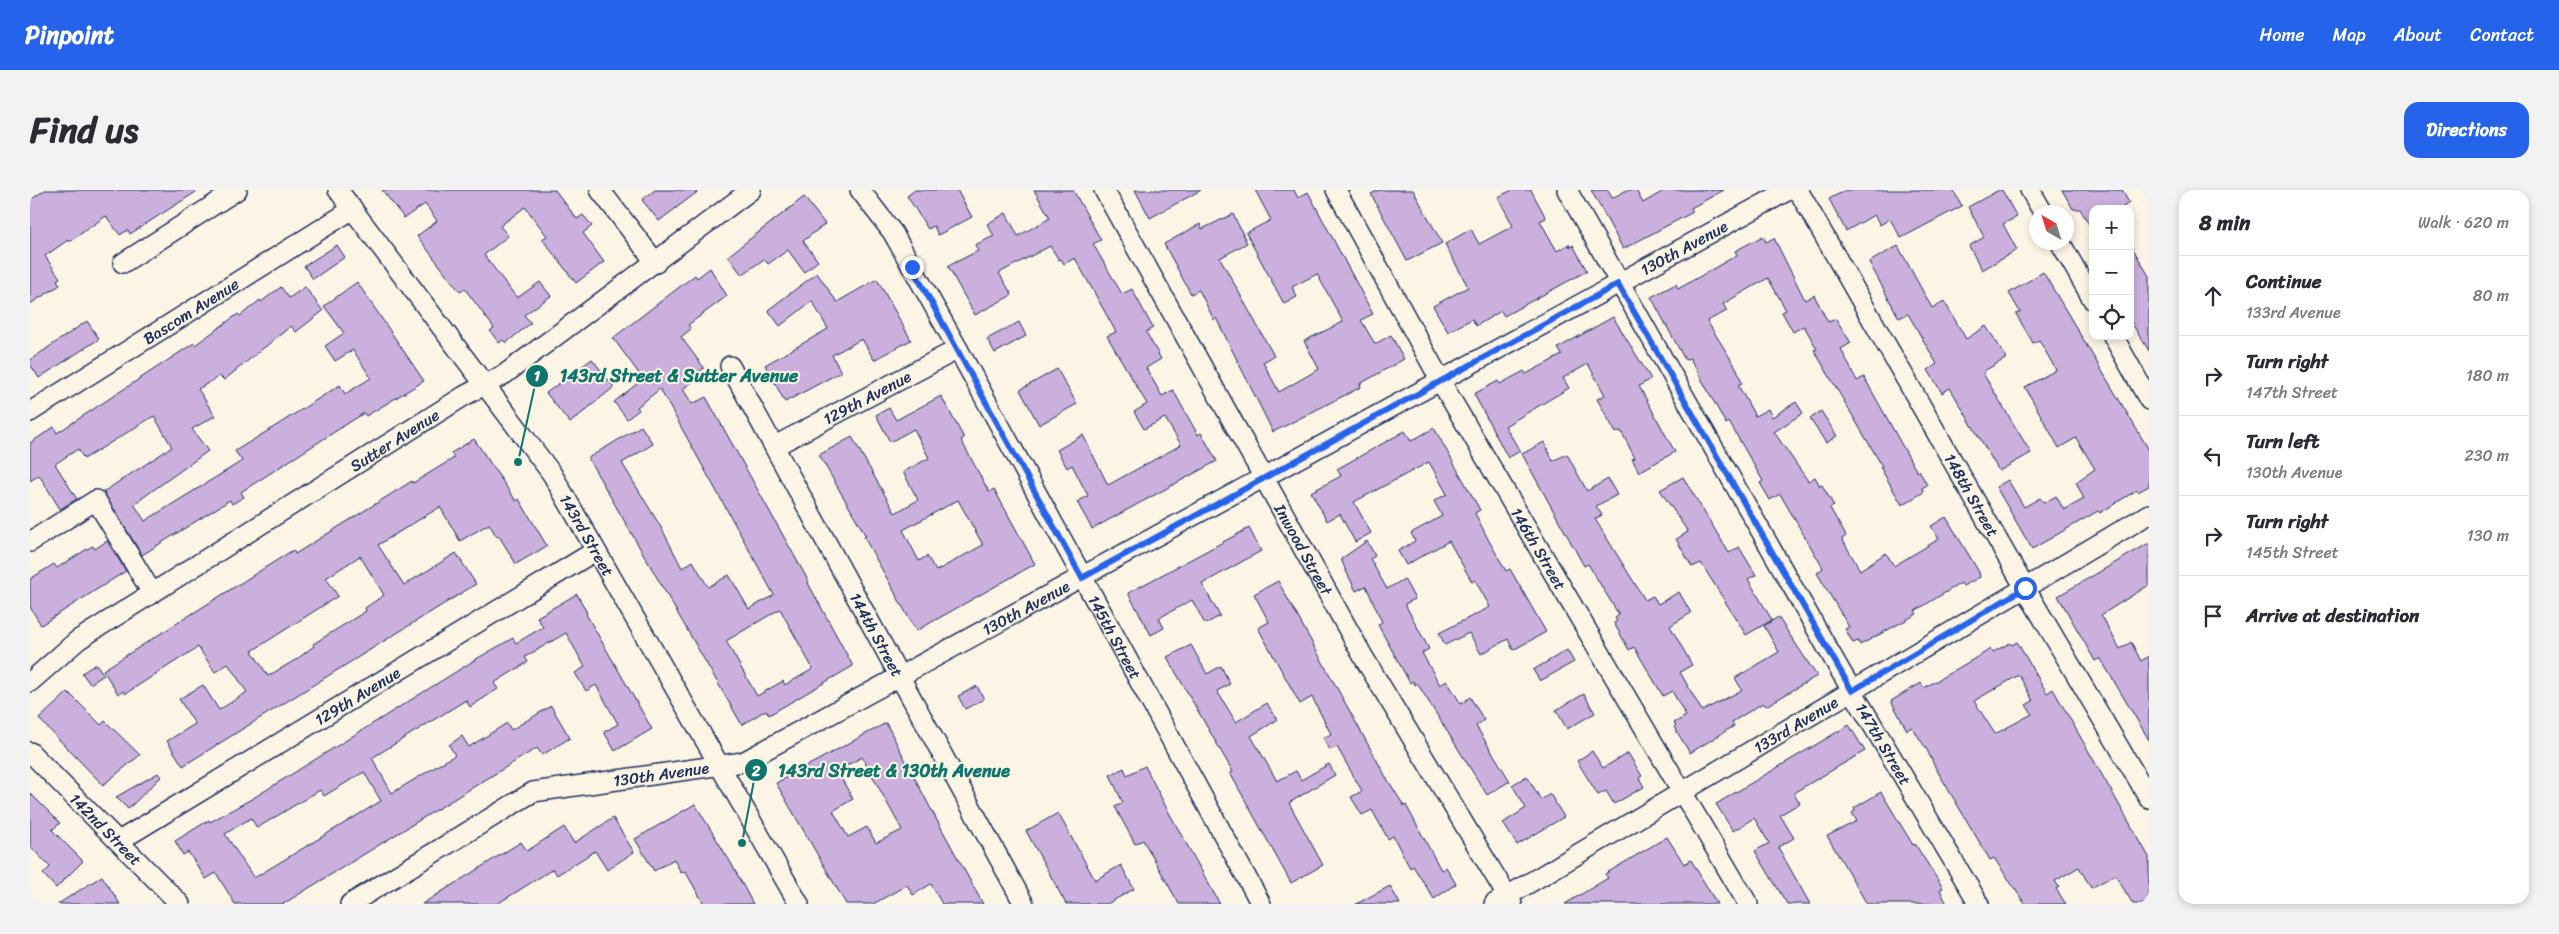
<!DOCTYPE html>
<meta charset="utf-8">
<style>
:root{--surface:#fff;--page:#f2f2f3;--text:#2b2b33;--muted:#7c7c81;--line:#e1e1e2;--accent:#2563eb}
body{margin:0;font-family:Sriracha,sans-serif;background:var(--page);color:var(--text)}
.controls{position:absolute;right:15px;top:15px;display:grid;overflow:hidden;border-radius:10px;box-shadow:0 2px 8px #0003}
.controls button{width:45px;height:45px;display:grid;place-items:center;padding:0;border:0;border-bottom:1px solid var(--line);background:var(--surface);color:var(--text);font:25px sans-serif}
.compass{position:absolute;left:1999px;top:15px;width:45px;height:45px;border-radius:50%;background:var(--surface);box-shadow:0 2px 8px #0003;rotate:321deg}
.stop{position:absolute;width:15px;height:15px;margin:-11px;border:4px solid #2563eb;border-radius:50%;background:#fff}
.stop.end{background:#2563eb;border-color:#fff;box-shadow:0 1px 5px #0008}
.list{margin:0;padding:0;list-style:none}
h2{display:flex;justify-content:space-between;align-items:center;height:65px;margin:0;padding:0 20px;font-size:21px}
h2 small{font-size:16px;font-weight:400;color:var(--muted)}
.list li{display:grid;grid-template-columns:32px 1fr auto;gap:15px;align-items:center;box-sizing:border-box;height:80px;padding:0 20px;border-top:1px solid var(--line)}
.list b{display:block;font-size:19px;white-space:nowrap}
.list p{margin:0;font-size:16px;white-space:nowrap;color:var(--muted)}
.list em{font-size:16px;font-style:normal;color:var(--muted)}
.icon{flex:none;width:28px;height:28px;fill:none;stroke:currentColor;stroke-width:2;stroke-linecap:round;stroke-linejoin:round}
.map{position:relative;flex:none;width:2119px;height:714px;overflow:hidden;border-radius:15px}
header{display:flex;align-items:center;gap:30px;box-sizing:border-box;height:70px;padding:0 25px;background:var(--accent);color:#fff}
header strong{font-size:24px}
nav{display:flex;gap:28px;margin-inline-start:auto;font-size:18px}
.intro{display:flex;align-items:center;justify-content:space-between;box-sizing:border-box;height:120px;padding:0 30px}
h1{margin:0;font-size:35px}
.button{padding:12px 22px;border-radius:15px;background:var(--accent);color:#fff;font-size:18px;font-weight:700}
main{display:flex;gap:30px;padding:0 30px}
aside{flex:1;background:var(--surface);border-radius:15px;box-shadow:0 2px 8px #0003}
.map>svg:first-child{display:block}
</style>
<header>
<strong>Pinpoint</strong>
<nav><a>Home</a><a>Map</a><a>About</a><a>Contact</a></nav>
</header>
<div class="intro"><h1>Find us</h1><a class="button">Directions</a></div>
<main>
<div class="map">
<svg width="2119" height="714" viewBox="0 0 2119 714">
<rect width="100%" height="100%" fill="#fcf5e5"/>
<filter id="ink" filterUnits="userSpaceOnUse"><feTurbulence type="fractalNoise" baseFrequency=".02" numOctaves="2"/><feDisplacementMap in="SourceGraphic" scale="10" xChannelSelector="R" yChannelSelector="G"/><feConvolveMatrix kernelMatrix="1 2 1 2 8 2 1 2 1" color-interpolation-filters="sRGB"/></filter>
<g filter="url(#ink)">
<!-- building -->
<g fill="#cbafdc" stroke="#1b2f5e" fill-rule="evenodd">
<polygon points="15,0 169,0 100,44 98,40 90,45 76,26 39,52 38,50 15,66 30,88 27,90 30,95 0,114 0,10"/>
<polygon points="352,0 525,0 547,29 553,25 562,36 553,43 574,72 546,93 512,49 517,46 495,17 470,36 478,46 454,65 487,108 510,92 521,106 494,125 501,133 476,153 473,150 469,153 460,141 464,138 435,99 430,102 387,46 407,31 395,14 374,28"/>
<polygon points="625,0 670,0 629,31 612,10"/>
<polygon points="885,0 927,0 942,27 908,45 904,36 898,39 877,6"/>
<polygon points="1004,0 1043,0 1071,50 1063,54 1092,104 1102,99 1123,138 1116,142 1131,169 1116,178 1132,206 1143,200 1168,245 1171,243 1187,271 1062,339 1047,312 1058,306 1042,275 1037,278 1027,260 1053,245 1078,295 1151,255 1135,228 1114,239 1104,222 1117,214 1077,146 1086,142 1045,68 1034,74 1031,69 1029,70 1020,56 969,83 982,105 945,125 927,93 918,76 948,61 945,55 964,46 957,34 976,23 988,46 1020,28"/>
<polygon points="1105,0 1171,0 1120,28"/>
<polygon points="1225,0 1264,0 1268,8 1278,2 1343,124 1331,130 1345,154 1361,145 1374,169 1330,194 1331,197 1243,242 1186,128 1184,130 1169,100 1161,104 1134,54 1170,34 1172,39 1203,24 1217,53 1190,68 1244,166 1233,172 1249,202 1289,179 1274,151 1313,132 1287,84 1262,97 1267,107 1254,114 1216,43 1241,30"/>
<polygon points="1349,0 1383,0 1412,53 1377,71 1341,4"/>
<polygon points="1482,0 1501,0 1516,28 1510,31 1527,61 1539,54 1540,57 1543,55 1557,81 1474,126 1471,121 1446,136 1442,129 1418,142 1403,116 1438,97 1415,54 1441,39 1449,54 1483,36 1468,7"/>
<polygon points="1561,0 1578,0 1582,8 1597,0 1606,0 1613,13 1635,0 1694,0 1661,18 1663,22 1593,59"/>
<polygon points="1816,0 1923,0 1932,16 1871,48 1860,29 1850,35 1844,25 1816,41 1799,9"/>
<polygon points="1969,0 1972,0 1987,27 1973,34 1987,60 1952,80 1939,56 1954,47 1938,17"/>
<polygon points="2032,0 2092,0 2099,13 2090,19 2063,19 2063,41 2050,19 2043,19"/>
<polygon points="774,7 795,34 773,51 788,71 774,82 758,60 738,74 734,69 712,85 698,66"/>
<polygon points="1733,46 1736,52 1744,48 1775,110 1784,105 1798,132 1806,129 1821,153 1811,159 1827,191 1834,187 1887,282 1889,280 1897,295 1892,298 1894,302 1872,315 1850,277 1852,276 1784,160 1787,159 1774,136 1763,142 1752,122 1756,120 1738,88 1693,114 1697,121 1677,131 1707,179 1712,193 1708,195 1725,226 1738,219 1742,227 1766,212 1773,223 1744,242 1778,291 1785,287 1790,296 1792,295 1804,316 1800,318 1816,346 1812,349 1830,380 1856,363 1864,376 1909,349 1901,336 1916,327 1949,382 1950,387 1933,396 1931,393 1885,421 1887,424 1830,455 1828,451 1823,453 1815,439 1819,437 1787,383 1793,378 1750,304 1740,310 1730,293 1733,291 1699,232 1696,234 1660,168 1655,170 1621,107 1646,94 1648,99 1707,65 1705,61"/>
<polygon points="2100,54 2119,86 2119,161 2100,130"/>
<polygon points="307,55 315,67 283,89 274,76"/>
<polygon points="1868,56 1902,118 1914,111 1936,149 1956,136 1977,168 1954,181 1954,185 2001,263 1969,281 1920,198 1912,203 1898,180 1907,174 1878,124 1869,128 1839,72"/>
<path d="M680 78 697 106 658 135 661 139 651 147 674 178 664 186 666 189 653 199 662 214 676 207 779 392 778 393 823 476 739 525 736 520 712 535 558 268 611 236 623 254 592 273 632 339 652 378 663 371 678 397 699 385 719 419 744 405 630 199 607 217 609 220 597 229 584 212 613 189 583 148 665 85 667 88ZM750 419 783 479 755 495 753 491 727 506 696 451Z"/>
<polygon points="2013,82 2119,260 2119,296 2108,302 2107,300 2070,323 2068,321 2002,359 1966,297 1978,290 1994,317 2010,308 2014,313 2026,306 2034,320 2054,309 2046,292 2065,279 2046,248 2029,258 1995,197 2026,180 2009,150 2003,153 1986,124 1990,122 1979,103"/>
<polygon points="787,83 807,112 847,89 881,150 844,170 832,149 802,165 811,182 755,212 735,175 798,139 782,111 750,136 738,120"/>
<polygon points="327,92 394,191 336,226 334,223 211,302 214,307 202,314 200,310 112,365 73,302 142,257 124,226 54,269 48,259 25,274 47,309 30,319 9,285 0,291 0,253 24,237 27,243 158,157 164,153 165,155 208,124 210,126 230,110 231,112 251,97 259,108 275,97 293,121 266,142 261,136 194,190 190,186 168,199 185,226 162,239 178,261 104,314 115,331 212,271 205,261 244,237 310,195 315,204 341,188 323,160 305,171 295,156 314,143 294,116"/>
<polygon points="1583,127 1621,189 1609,196 1645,262 1609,282 1602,269 1605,268 1591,241 1586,243 1567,209 1575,205 1558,174 1533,188 1539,198 1475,236 1490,261 1478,268 1444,204 1468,191 1470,194 1494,181 1496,184 1532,165 1528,158"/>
<polygon points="57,131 69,149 9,188 0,174 0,170"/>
<polygon points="989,132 996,146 965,163 957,149"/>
<polygon points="562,169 584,197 540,233 516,203"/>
<polygon points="1027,179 1047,214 1009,235 990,200"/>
<path d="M911 206 934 248 931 250 959 302 964 299 1005 374 886 441 834 347 836 346 789 265 822 247 865 323 888 310 873 282 899 268 884 239 860 252 846 225 859 218 866 230ZM928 310 953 355 906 381 897 366 889 371 873 340Z"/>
<polygon points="1791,221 1807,246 1796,253 1780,229"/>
<polygon points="1404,238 1450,320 1445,323 1458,349 1476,381 1480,379 1516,442 1483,460 1478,449 1451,464 1439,443 1415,455 1409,443 1460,417 1445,390 1442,392 1419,351 1376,375 1368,361 1385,351 1381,343 1412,326 1404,311 1417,304 1399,272 1324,312 1341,343 1325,352 1310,324 1297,331 1281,302 1311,286 1307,279 1375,241 1381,251"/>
<path d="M444 249 486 311 489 309 517 356 486 374 469 346 467 347 459 334 430 351 410 317 374 339 348 355 374 395 426 363 446 394 153 576 137 551 165 534 149 509 173 495 189 520 217 502 198 474 185 482 168 457 95 504 94 501 88 504 73 480 263 360 265 364 382 291 383 293 424 268 421 263ZM330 366 354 405 335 418 336 421 283 454 284 456 267 469 238 486 222 461 308 406 296 388Z"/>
<polygon points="1514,252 1523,271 1537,264 1557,301 1578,289 1587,305 1566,316 1572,325 1565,329 1615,410 1623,406 1628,414 1649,402 1661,423 1640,436 1662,475 1650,482 1672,521 1712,500 1705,488 1749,462 1734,436 1748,427 1787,486 1736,516 1733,513 1702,532 1704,536 1660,563 1644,537 1646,535 1644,533 1656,526 1642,501 1633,506 1604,457 1599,460 1584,433 1587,431 1585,428 1589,425 1558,374 1554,376 1492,264"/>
<polygon points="1653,287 1699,363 1709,357 1726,385 1718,389 1742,430 1716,445 1671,373 1662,377 1646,349 1658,342 1630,300"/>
<polygon points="1219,338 1231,361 1172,394 1190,426 1175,434 1162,410 1129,428 1134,438 1121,445 1098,403"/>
<polygon points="77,351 96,381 11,435 0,417 0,389 24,374 27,378 57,359 63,356 65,359"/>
<polygon points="1337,351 1345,366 1340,369 1357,399 1374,389 1385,409 1375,414 1399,459 1392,463 1410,495 1417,491 1431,514 1440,507 1454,530 1446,536 1480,591 1457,605 1387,493 1385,495 1383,491 1380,493 1348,435 1352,432 1336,396 1326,401 1316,381 1311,369"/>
<polygon points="2119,353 2119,395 2071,425 2090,459 2101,452 2111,471 2119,466 2119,550 2070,468 2065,471 2028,406"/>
<polygon points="1248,391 1356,587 1374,616 1376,615 1411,680 1416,677 1426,694 1404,709 1383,676 1380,678 1363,646 1358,649 1342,620 1332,625 1321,607 1332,601 1307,557 1300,560 1293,548 1301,544 1282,507 1270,514 1228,438 1239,432 1224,404"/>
<path d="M547 404 557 423 556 424 622 539 585 561 574 542 588 534 566 495 556 501 545 483 555 477 536 443 495 467 498 472 464 493 468 499 440 517 436 510 342 568 362 603 425 565 419 555 432 546 439 557 477 533 481 540 521 516 540 548 512 565 507 558 253 714H205L186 683 176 689 158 662 153 665 145 651 179 630 180 632 225 607 448 468 483 448 486 453 513 437 507 427ZM334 582 351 611 224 688 195 644 221 628 227 638 290 600 294 606Z"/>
<path d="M1987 452 2017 503 2023 499 2119 667V714H2103L2085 685 2061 698 2049 677 2025 691 2029 697 2026 699 2036 714H1995L1964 668 1960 670 1905 577 1897 560 1882 537 1877 540 1861 511 1891 493 1894 498 1961 459 1963 462 1980 453 1982 455ZM1989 485 2003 511 1996 515 2002 524 1965 544 1944 511Z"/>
<polygon points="1161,455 1177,484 1191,476 1200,494 1187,501 1206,532 1237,513 1247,530 1221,546 1247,591 1266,581 1271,590 1299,574 1305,585 1259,613 1293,675 1261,693 1200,583 1203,582 1137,467"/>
<polygon points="1537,460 1544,472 1510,491 1503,480"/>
<polygon points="66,474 74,485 60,494 52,483"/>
<polygon points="947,496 954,509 935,519 928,506"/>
<polygon points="38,502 71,535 75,531 110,565 73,595 9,529"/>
<polygon points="1554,504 1565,523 1537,539 1526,520"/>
<path d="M856 533 903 623 953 714H912L901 694 883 705 877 695 843 714H816L746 593ZM832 567 872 640 846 653 837 637 818 647 803 621 823 609 807 581Z"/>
<polygon points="1819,535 1835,561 1765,602 1764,604 1770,613 1750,625 1764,648 1748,657 1780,714 1757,714 1725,661 1739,653 1724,628 1703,641 1686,614"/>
<polygon points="1562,561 1573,578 1598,563 1612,586 1609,588 1614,597 1584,614 1576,601 1568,605 1547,571"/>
<polygon points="1115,576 1137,619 1190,714 1149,714 1113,650 1105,654 1085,617 1093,613 1080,585 1094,578 1097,585"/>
<polygon points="128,583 131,587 98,619 86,607"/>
<polygon points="1497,586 1511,610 1520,604 1534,627 1487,655 1473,633 1496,618 1482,595"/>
<polygon points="1851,602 1883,655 1885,654 1913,698 1910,700 1917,714 1837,714 1797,646 1827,631 1822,623 1825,621 1824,618"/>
<polygon points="0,603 30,633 22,640 53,671 26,698 13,684 20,677 0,656"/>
<polygon points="665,614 701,673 723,714 674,714 655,681 651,683 644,669 624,681 605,649"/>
<polygon points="1028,623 1065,690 1091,675 1104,699 1077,714 1036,714 996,641"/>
<polygon points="583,628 604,662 577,680 565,661 527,685 523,679 467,714 392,714 491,652 497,661 534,637 544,653"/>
<polygon points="1637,647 1654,674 1661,670 1687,714 1535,714 1578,688 1575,684"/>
<polygon points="72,686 90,714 28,714"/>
<polygon points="1360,696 1370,714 1326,714"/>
</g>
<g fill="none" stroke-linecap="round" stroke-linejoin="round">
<!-- minor casing -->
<g stroke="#1b2f5e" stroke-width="22">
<g id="minor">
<path id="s1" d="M308 0 522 284 769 714"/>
<polyline points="570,0 626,73"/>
<path id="s2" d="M830 0 863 43 928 159 1231 714"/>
<path id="s3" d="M1074 0 1334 468 1482 714"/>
<path id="s4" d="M1306 0 1418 204 1718 714"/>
<path id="s5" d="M1537 0 1811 482 1949 714"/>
<path id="s6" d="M1768 0 1995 398 2119 608"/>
<polyline points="2000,0 2013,22"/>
<polyline points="2030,52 2063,110"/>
<polyline points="93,73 207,0"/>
<polyline points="2083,146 2119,210"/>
<path id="s7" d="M700 176 994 714"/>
<path id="s8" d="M0 222 323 19"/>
<path id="s9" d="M745 256 928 159"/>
<polyline points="0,352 66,310 122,403"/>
<path id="s10" d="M0 492 48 450 434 206 475 184 721 0"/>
<path id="s11" d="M0 562 150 714"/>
<path id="s12" d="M89 651 565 361"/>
<path id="s13" d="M320 714 503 602 713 572 1759 0"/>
<path id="s14" d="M1464 714 2119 324"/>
</g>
</g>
<!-- minor -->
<use href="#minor" stroke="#fcf5e5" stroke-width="19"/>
</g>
</g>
<g fill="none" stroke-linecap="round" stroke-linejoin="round" filter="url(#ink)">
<!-- route -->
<polyline stroke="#2563eb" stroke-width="6" points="882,77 1052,388 1588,94 1822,501 1995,398"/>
</g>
<g text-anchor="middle" stroke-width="4" stroke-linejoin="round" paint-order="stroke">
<!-- street labels -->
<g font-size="16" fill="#1b2f5e" stroke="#fcf5e5">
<text dy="6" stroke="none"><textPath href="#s13" startOffset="1499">130th Avenue</textPath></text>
<text dy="6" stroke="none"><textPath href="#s8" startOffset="190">Bascom Avenue</textPath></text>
<text dy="6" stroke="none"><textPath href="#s9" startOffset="104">129th Avenue</textPath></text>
<text dy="6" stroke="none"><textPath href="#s10" startOffset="438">Sutter Avenue</textPath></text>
<text dy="6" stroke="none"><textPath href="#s6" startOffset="351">148th Street</textPath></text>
<text dy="6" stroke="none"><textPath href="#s1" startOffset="426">143rd Street</textPath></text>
<text dy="6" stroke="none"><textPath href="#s4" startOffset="412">146th Street</textPath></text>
<text dy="6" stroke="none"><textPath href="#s3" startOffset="411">Inwood Street</textPath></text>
<text dy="6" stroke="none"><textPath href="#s13" startOffset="749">130th Avenue</textPath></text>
<text dy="6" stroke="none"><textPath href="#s7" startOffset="306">144th Street</textPath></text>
<text dy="6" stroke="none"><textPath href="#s2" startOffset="515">145th Street</textPath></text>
<text dy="6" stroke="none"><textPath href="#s12" startOffset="279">129th Avenue</textPath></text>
<text dy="6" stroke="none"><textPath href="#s14" startOffset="351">133rd Avenue</textPath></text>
<text dy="6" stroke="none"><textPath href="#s5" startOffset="638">147th Street</textPath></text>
<text dy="6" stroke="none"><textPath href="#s13" startOffset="344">130th Avenue</textPath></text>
<text dy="6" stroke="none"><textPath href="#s11" startOffset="108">142nd Street</textPath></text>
</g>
</g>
<!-- callouts -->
<path fill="none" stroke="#0f766e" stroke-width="2" d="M488 272L507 186M712 653L726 580"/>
<g fill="#0f766e" stroke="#fcf5e5" stroke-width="2">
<circle cx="488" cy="272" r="5"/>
<circle cx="712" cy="653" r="5"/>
<circle cx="507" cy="186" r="12"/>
<circle cx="726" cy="580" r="12"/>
</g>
<g font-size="15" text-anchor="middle" font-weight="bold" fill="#fff">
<text x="507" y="191">1</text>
<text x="726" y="586">2</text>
</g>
<g font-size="18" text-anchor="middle" font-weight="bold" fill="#0f766e" stroke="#fcf5e5" stroke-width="4" stroke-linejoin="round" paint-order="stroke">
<text x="649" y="192">143rd Street &amp; Sutter Avenue</text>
<text x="864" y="587">143rd Street &amp; 130th Avenue</text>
</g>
</svg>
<div class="controls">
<button>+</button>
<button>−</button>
<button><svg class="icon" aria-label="locate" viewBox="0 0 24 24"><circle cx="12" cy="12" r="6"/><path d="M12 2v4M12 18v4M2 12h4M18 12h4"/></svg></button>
</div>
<svg class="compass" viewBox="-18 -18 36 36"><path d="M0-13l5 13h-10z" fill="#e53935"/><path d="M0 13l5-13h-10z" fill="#7c7c81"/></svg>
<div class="stop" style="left:1995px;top:398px"></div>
<div class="stop end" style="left:882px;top:77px"></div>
</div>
<aside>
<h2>8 min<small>Walk · 620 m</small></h2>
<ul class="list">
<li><svg class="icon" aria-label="ahead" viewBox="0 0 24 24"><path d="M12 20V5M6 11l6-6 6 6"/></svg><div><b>Continue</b><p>133rd Avenue</p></div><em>80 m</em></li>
<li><svg class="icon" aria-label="right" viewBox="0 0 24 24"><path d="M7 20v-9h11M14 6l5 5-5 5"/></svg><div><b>Turn right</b><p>147th Street</p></div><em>180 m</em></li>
<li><svg class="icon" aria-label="left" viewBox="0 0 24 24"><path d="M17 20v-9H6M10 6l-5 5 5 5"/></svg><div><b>Turn left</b><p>130th Avenue</p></div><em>230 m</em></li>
<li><svg class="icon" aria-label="right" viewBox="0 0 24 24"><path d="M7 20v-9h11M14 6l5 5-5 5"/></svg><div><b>Turn right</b><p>145th Street</p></div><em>130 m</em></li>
<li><svg class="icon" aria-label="arrive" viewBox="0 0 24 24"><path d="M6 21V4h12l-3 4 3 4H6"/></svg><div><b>Arrive at destination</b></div></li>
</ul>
</aside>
</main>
